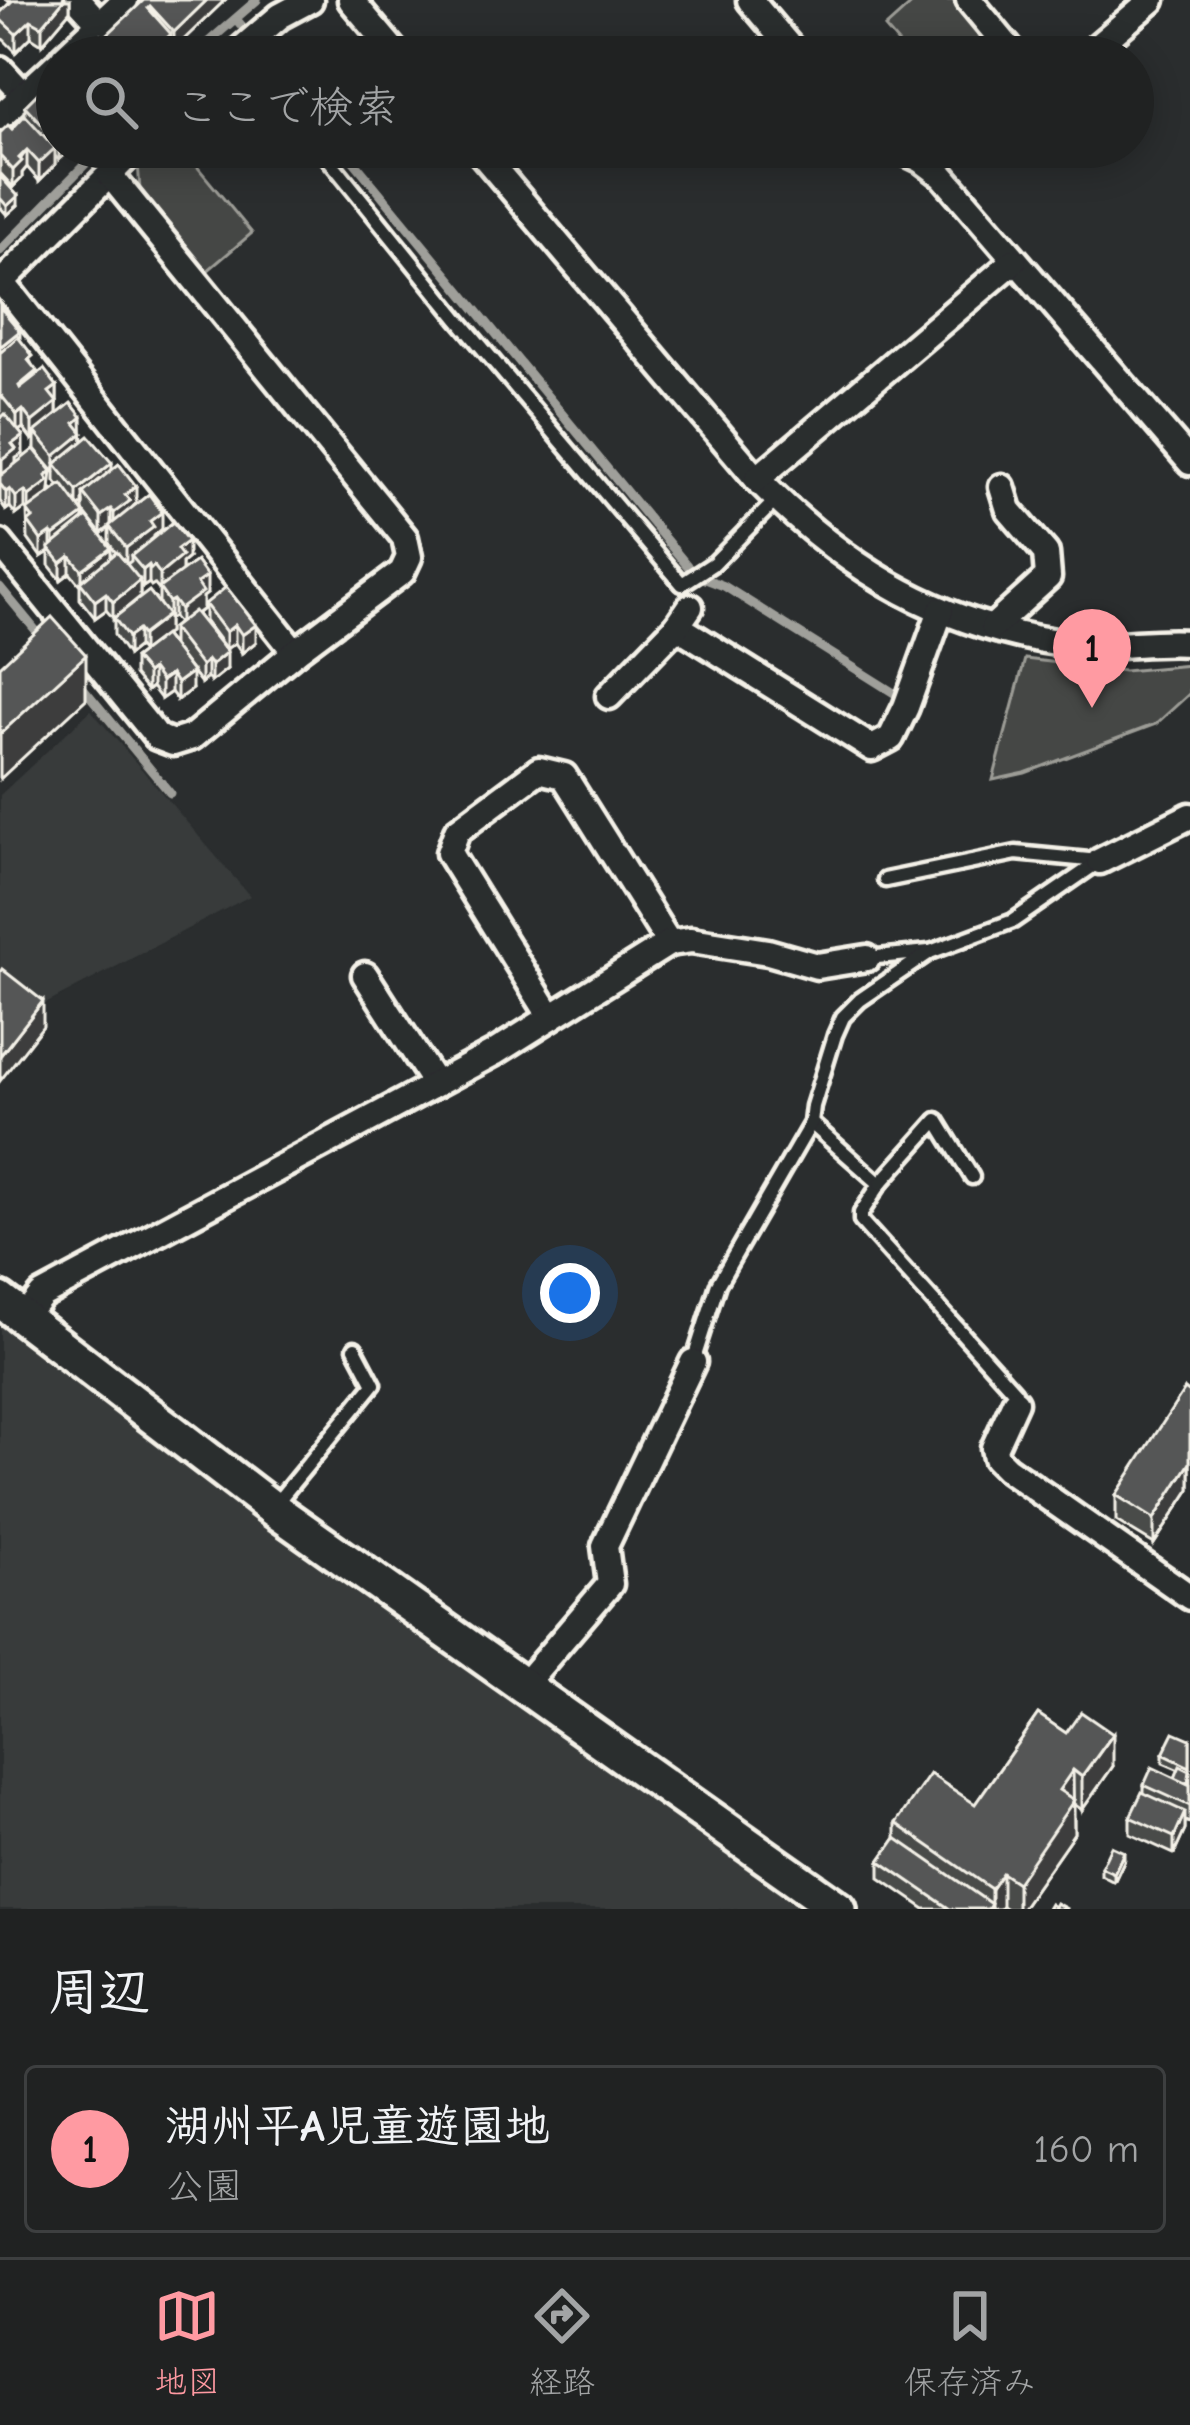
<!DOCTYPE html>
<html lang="ja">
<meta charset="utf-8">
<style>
:root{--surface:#202222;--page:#2d2f2f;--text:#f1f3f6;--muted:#a2a4a5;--line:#3d3f40;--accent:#ff9aa2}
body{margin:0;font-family:"Comic Neue","Klee One",sans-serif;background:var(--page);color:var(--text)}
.you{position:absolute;left:570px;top:1293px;width:42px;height:42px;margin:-30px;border:9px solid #fff;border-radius:50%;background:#1a73e8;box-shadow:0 0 0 18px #1a73e833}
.badge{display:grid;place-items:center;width:78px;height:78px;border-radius:50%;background:var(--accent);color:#111;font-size:39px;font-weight:700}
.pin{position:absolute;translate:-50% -99px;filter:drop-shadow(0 3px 6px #0008)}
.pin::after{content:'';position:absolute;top:63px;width:42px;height:36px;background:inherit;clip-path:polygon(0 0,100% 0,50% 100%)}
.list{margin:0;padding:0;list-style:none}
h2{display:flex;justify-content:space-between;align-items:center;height:156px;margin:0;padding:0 48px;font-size:51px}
h2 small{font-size:39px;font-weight:400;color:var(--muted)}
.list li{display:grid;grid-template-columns:78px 1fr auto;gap:36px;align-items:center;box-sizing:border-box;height:168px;margin:0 24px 24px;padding:0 24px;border:3px solid var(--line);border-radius:12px}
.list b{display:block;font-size:45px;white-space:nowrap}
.list p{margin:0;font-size:39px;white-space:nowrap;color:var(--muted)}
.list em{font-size:39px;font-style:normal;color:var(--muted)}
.icon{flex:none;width:66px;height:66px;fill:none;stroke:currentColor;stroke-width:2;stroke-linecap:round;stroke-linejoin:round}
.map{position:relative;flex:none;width:1190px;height:1909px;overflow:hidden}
.search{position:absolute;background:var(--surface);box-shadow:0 6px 30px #0003;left:36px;right:36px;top:36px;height:132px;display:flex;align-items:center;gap:30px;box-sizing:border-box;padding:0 42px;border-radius:66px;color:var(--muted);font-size:45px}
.sheet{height:348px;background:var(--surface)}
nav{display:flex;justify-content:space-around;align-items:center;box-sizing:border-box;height:168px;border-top:3px solid var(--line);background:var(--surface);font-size:33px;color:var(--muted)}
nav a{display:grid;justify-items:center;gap:6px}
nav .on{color:var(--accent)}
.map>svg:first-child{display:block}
</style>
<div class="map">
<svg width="1190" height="1909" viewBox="0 0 1190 1909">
<rect width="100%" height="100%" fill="#2a2d2e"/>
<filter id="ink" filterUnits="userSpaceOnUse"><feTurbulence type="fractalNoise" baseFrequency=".00833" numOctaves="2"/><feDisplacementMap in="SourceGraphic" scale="24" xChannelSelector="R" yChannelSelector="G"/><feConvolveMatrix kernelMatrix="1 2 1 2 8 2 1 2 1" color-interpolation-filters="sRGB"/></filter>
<g filter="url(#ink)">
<!-- built -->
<g fill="#373a3a">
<polygon points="91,710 250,896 34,1010 0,985 0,795"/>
<polygon points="0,1319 269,1526 514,1701 817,1909 0,1909"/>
</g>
<!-- green -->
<g fill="#444645" stroke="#9c9c96" stroke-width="3">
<polygon points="916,0 957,0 997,51 990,57 910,57 885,28"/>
<polygon points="155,147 181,147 252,233 206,272 140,191 138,162"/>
<polygon points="1025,659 1124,671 1190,665 1190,693 1156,724 1025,773 993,780"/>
</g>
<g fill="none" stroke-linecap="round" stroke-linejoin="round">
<!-- stream -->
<g stroke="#9f9f9a" stroke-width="9">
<polyline points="236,19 268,57"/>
<polyline points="191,57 257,0"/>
<polyline points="342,147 695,575 724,586 894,693"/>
<polyline points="0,251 102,147"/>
<polyline points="0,587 42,638"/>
<polyline points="80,684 170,793"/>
</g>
<!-- service casing -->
<g stroke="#f4f1e8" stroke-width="21">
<g id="service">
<polyline points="319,147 458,319 682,584 714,563 777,499"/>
<polyline points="885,880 1016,853 1099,861"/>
<polyline points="867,958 929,952"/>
<polyline points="811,1123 880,1184 861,1213 861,1221 1015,1392 1015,1401"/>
<polyline points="880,1184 937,1120 972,1177"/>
<polyline points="693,1362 718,1284 811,1123 813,1106 835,1035 843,1017 860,1000 930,952 1013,921 1100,861"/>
<polyline points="273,1507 374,1384 355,1348"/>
</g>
</g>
<!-- minor casing -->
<g stroke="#f4f1e8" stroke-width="33">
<g id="minor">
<polyline points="78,0 100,24"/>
<polyline points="351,0 399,57"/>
<polyline points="750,0 798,57"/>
<polyline points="969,0 1016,57"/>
<polyline points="64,57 125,0"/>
<polyline points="232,57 280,16 310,0"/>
<polyline points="1085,57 1152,0"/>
<polyline points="0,69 24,95"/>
<polyline points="0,117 57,64"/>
<path d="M476 147 757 479C848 572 948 631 1079 645 1117 648 1153 640 1190 643"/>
<polyline points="895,147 922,160 943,176 1190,462"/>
<polyline points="2,282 295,652"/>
<polyline points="0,284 137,147"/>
<polyline points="757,479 1014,261"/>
<polyline points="0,543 157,737 173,743 192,737 295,652 402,572 409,557 405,538 110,175"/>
<polyline points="677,626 872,748 891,738 906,707 941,610"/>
<polyline points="993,627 1048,577 1046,553 1009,510 1002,487"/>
<polyline points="609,696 677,626 690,607"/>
<polyline points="1100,861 1190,816"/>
<polyline points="365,975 435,1084"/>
<polyline points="551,1017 449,853 457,831 539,770 564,776 669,943"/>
<polyline points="23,1318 42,1295 494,1053 669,943 691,940 768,952 817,966 867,958"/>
<polyline points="1015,1402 994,1448 996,1458 1006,1468 1190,1597"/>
<polyline points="522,1687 610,1584 605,1546 693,1362"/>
</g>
</g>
<!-- tertiary casing -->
<g stroke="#f4f1e8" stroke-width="42">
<polyline id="tertiary" points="0,1300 272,1508 839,1909"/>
</g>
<!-- service -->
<use href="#service" stroke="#2a2d2e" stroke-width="12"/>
<!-- minor -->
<use href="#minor" stroke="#2a2d2e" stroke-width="24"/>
<!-- tertiary -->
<use href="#tertiary" stroke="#2a2d2e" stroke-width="33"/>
</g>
<!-- wall -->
<g fill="#494b4a" stroke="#f4f1e8" stroke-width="3" fill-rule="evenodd">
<polygon points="7,0 70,0 70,11 42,44 31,37 16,52 0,36 0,13 10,2"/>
<polygon points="144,0 225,0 174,49 171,46 171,51 165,57 76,57 106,41 106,36"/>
<polygon points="57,74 57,147 69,147 69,151 59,160 55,156 55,165 39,181 27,167 22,173 22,178 13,187 0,173 0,133 12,129 25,116 25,106"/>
<polygon points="0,176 18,205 7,215 0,207"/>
<path d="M0 307 20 340 37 375 57 386V414L82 432 83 440 112 470 136 503 162 529 154 537 188 558 182 563V571L207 594 203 597V609L197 614 227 669 211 682 207 678 201 683 181 658 192 689 177 700 171 692 161 699 152 687 147 691 134 675V658L142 652 138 647 128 655 114 635V619L106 610 95 618 80 599V585L70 573 61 580 49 565V552L41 557 28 539 27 511 25 508 16 515 10 507 6 510 0 501ZM23 428 32 440 35 437V449L55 473V481L59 487 49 493 52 489 16 463V458L23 454 18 431ZM83 504V511L101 534 109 528V543L116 553 111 557 84 520 79 507ZM140 583 143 587 149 583 151 586 154 584 159 590V604L140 597ZM168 617 169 619 173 617 178 623 172 628V645L164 635 168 633Z"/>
<polygon points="205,604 256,642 242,653 235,643 226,649 205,621"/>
<polygon points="1190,1393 1190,1489 1154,1544 1116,1521 1116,1495"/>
<polygon points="1038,1714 1113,1766 1082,1810 1074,1804 1074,1833 1021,1909 1007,1909 1002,1906 1000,1909 925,1909 880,1878 880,1861 896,1838 896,1823 975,1804"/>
<polygon points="1190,1739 1190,1823 1185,1821 1185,1830 1174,1854 1130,1834 1130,1817 1144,1793 1144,1785 1175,1778 1179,1770 1163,1763 1163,1754"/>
<polygon points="1124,1861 1114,1882 1101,1875 1101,1867"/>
</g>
<!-- shaded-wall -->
<g fill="#3c3d3c" stroke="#f4f1e8" stroke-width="3">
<polygon points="64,0 70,0 70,11 42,44 42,26"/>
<polygon points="207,0 225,0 174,49 174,32"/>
<polygon points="31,20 31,37 16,52 16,34"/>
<polygon points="171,34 171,51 165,57 146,57"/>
<polygon points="134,45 134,57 122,57 122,56"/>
<polygon points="59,147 69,147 69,151 59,160"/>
<polygon points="55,148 55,165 39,181 39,163"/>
<polygon points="27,150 27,167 22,173 22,178 13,187 13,170"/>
<polygon points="18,196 18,205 7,215 7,206"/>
<polygon points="20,331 20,348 0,364 0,347"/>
<polygon points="57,386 57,420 35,432 35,437 32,440 32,422 49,392"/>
<polygon points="23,410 23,428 17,432 17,415"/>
<polygon points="82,417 83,451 55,464 55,473 55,456 75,423"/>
<polygon points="23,436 23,454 16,458 16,466 2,477 2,460 12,444"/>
<polygon points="112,463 112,481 83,493 83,504 77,509 77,491"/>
<polygon points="52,471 49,499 29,514 29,496"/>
<polygon points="136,486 136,503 114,531 114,513 125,495"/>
<polygon points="10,489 10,507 6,510 6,492"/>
<polygon points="25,491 25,508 16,515 16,497"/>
<polygon points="111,509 111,526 101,534 101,516"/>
<polygon points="162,512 162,529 154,536 154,544 131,556 131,561 126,565 126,548 150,521"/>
<polygon points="84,514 84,531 54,554 54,536"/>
<polygon points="51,533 51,550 49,548 49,552 41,557 41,540"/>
<polygon points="188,541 188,558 182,563 182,573 160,591 160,574 177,549"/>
<polygon points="111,548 111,565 82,584 82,570"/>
<polygon points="70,556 70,573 61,580 61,563"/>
<polygon points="149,565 149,583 143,587 143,570"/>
<polygon points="207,576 207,594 203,597 203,609 180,626 180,609 197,583"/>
<polygon points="140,580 140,597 113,619 113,602"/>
<polygon points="106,593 106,610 95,618 95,601"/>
<polygon points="173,600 173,617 169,619 169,602"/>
<polygon points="168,615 168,633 142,652 142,635"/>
<polygon points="235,625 235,643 226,649 226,632"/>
<polygon points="256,625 256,642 242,653 242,635"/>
<polygon points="138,630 138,647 128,655 128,637"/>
<polygon points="227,652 227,669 211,682 211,665"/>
<polygon points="86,655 86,699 0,779 0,734"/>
<polygon points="207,660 207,678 201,683 201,666"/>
<polygon points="152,669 152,687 147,691 147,673"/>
<polygon points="192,672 192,689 177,700 177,683"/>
<polygon points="171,674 171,692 161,699 161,681"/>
<polygon points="43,1001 43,1026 0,1081 0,1056"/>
<polygon points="1190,1463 1190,1489 1154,1544 1154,1519"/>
<polygon points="1113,1734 1113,1766 1082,1810 1082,1777"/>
<polygon points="1073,1770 1074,1833 1021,1909 1017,1909 1017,1883 1059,1790"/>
<polygon points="1185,1812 1185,1830 1174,1854 1174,1837"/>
<polygon points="1124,1852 1124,1861 1114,1882 1114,1873"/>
<polygon points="1002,1873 1002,1906 1000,1909 991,1909 991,1889"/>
</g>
<!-- building -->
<g fill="#555756" stroke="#f4f1e8" stroke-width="3">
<polygon points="13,0 64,0 42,26 31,20 16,34 0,19 0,13"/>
<polygon points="144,0 207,0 174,32 150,6 148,8 171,34 146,57 134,45 122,56 106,36"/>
<polygon points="100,35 119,57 76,57"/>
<polygon points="57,74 57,141 25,106"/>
<polygon points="25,115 55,148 39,163 27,150 19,158 22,161 13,170 0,156 0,133 8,125 12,129"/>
<polygon points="0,176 18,196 7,206 0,198"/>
<polygon points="0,307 20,331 0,347"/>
<polygon points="18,337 33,356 28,360 37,371 19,386 20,388 44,369 57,386 49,392 57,402 32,422 23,410 17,415 0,394 0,353"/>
<polygon points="71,403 82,417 75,423 83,433 55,456 35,432"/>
<polygon points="5,414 23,436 12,444 16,449 2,460 0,457 0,419"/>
<polygon points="89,436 112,463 77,491 55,464"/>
<polygon points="34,449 52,471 46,476 49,481 29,496 25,491 16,497 10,489 6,492 0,484 0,476"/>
<polygon points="119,464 136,486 125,495 130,501 114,513 111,509 101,516 83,493"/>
<polygon points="62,484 84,514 54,536 51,533 41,540 28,522 33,518 27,510"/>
<polygon points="149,494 162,512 150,521 154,527 126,548 109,526"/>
<polygon points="87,517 111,548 82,570 70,556 61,563 49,548"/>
<polygon points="173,522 188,541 177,549 182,556 160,574 154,566 151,569 149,565 143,570 131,556"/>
<polygon points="117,552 140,580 113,602 106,593 95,601 80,582"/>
<polygon points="196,561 207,576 197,583 203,592 180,609 173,600 169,602 159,588"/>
<polygon points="226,587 256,625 242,635 235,625 226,632 205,604"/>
<polygon points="149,591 168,615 142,635 138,630 128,637 114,618"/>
<polygon points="194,611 227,652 211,665 207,660 201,666 172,628"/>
<polygon points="52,617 86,655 0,734 0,666"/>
<polygon points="164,635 192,672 177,683 171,674 161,681 152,669 147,673 134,658"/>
<polygon points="2,969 43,1001 0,1056 0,972"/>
<polygon points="1185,1389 1190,1393 1190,1463 1154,1519 1116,1495"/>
<polygon points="1081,1712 1113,1734 1082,1777 1073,1770 1059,1790 1074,1800 1017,1883 1002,1873 991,1889 896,1823 930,1774 975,1804 1038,1714 1066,1733"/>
<polygon points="1174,1732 1190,1739 1190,1767 1163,1754"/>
<polygon points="1180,1766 1190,1771 1188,1784 1175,1778"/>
<polygon points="1152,1767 1190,1785 1190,1806 1144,1785"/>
<polygon points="1142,1792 1185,1812 1174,1837 1130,1817"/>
<polygon points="896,1838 991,1904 988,1909 950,1909 880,1861"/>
<polygon points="1111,1846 1124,1852 1114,1873 1101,1867"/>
<polygon points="1056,1903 1067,1909 1047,1909 1050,1904 1054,1907"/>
</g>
</g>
</svg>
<div class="you"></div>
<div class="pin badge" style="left:1092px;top:708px">1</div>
<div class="search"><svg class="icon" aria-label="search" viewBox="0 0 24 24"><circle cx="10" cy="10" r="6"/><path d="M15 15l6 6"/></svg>ここで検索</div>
</div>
<section class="sheet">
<h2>周辺<small></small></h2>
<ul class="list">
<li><span class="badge">1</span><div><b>湖州平A児童遊園地</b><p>公園</p></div><em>160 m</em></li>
</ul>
</section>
<nav>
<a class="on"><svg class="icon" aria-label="map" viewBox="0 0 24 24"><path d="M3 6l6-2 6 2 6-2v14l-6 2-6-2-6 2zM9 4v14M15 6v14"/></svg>地図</a>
<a><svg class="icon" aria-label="directions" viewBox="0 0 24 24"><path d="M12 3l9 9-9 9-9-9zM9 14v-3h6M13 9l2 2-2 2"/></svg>経路</a>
<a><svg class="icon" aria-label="saved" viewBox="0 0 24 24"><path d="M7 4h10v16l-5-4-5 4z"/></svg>保存済み</a>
</nav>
